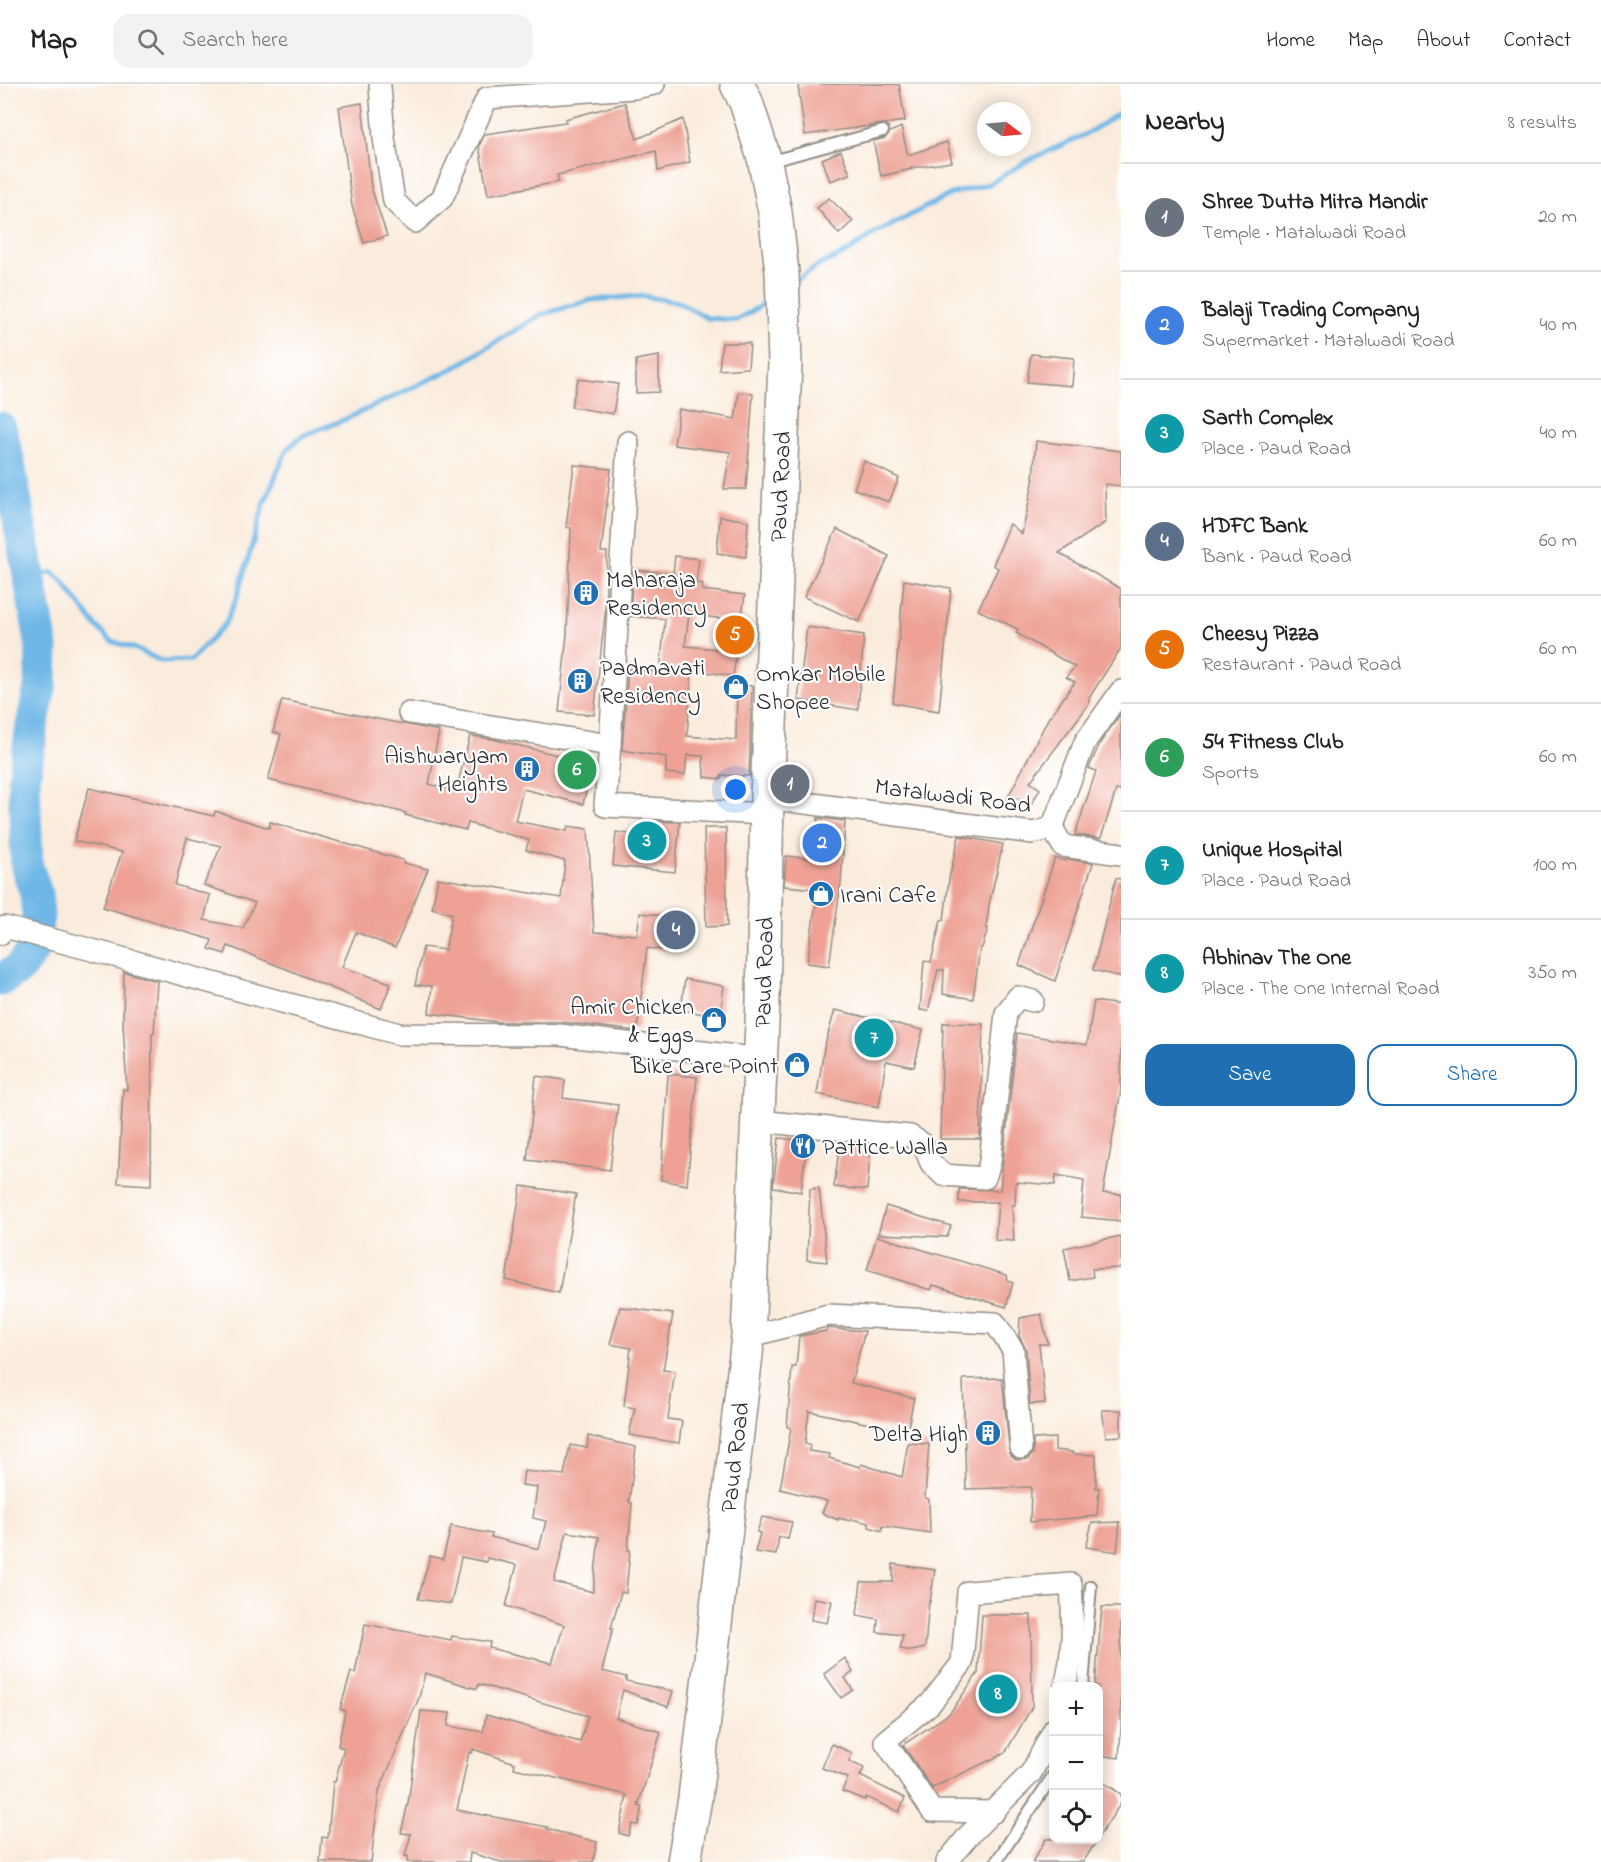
<!DOCTYPE html>
<meta charset="utf-8">
<style>
:root{--surface:#fff;--page:#f2f2f2;--text:#222;--muted:#767676;--line:#e0e0e0;--accent:#1f6fb2}
body{margin:0;font-family:"Indie Flower",sans-serif;background:var(--page);color:var(--text)}
.controls{position:absolute;right:18px;bottom:18px;display:grid;overflow:hidden;border-radius:12px;box-shadow:0 3px 15px #0003}
.controls button{width:54px;height:54px;display:grid;place-items:center;padding:0;border:0;border-bottom:2px solid var(--line);background:var(--surface);color:var(--text);font:30px sans-serif}
.compass{position:absolute;left:977px;top:18px;width:54px;height:54px;border-radius:50%;background:var(--surface);box-shadow:0 3px 15px #0003;rotate:106deg}
.you{position:absolute;left:736px;top:706px;width:21px;height:21px;margin:-15px;border:4px solid #fff;border-radius:50%;background:#1a73e8;box-shadow:0 0 0 9px #1a73e833}
.badge{display:grid;place-items:center;width:39px;height:39px;border-radius:50%;background:var(--accent);color:#fff;font-size:20px;font-weight:700}
.pin{position:absolute;translate:-50% -50%;border:3px solid #fff;box-shadow:0 2px 6px #0006}
.list{margin:0;padding:0;list-style:none}
h2{display:flex;justify-content:space-between;align-items:center;height:78px;margin:0;padding:0 24px;font-size:26px}
h2 small{font-size:20px;font-weight:400;color:var(--muted)}
.list li{display:grid;grid-template-columns:39px 1fr auto;gap:18px;align-items:center;box-sizing:border-box;height:108px;padding:0 24px;border-top:2px solid var(--line)}
.list b{display:block;font-size:22px;white-space:nowrap}
.list p{margin:0;font-size:20px;white-space:nowrap;color:var(--muted)}
.list em{font-size:20px;font-style:normal;color:var(--muted)}
.actions{display:flex;gap:12px;padding:18px 24px}
.actions a{flex:1;padding:14px 0;border:2px solid var(--accent);border-radius:18px;text-align:center;font-size:21px;color:var(--accent)}
.actions .main{background:var(--accent);color:#fff}
.icon{flex:none;width:33px;height:33px;fill:none;stroke:currentColor;stroke-width:2;stroke-linecap:round;stroke-linejoin:round}
.map{position:relative;flex:none;width:1121px;height:1778px;overflow:hidden}
header{display:flex;align-items:center;gap:36px;box-sizing:border-box;height:84px;padding:0 30px;background:var(--surface);border-bottom:2px solid var(--line)}
header strong{font-size:28px}
nav{display:flex;gap:33px;margin-inline-start:auto;font-size:21px}
.search{width:420px;height:54px;background:var(--page);display:flex;align-items:center;gap:15px;box-sizing:border-box;padding:0 21px;border-radius:18px;color:var(--muted);font-size:22px}
main{display:flex}
aside{flex:1;background:var(--surface)}
.map>svg:first-child{display:block}
</style>
<header>
<strong>Map</strong>
<div class="search"><svg class="icon" aria-label="search" viewBox="0 0 24 24"><circle cx="10" cy="10" r="6"/><path d="M15 15l6 6"/></svg>Search here</div>
<nav><a>Home</a><a>Map</a><a>About</a><a>Contact</a></nav>
</header>
<main>
<div class="map">
<svg width="1121" height="1778" viewBox="0 0 1121 1778">
<rect width="100%" height="100%" fill="#fff"/>
<filter id="ink" filterUnits="userSpaceOnUse"><feTurbulence type="fractalNoise" baseFrequency=".0167" numOctaves="2"/><feDisplacementMap in="SourceGraphic" scale="12" xChannelSelector="R" yChannelSelector="G"/><feConvolveMatrix kernelMatrix="1 2 1 2 8 2 1 2 1" color-interpolation-filters="sRGB"/></filter>
<filter id="wash" filterUnits="userSpaceOnUse"><feTurbulence type="fractalNoise" baseFrequency=".008" numOctaves="4" result="noise"/><feDisplacementMap in="SourceGraphic" scale="24" xChannelSelector="R" yChannelSelector="G"/><feGaussianBlur stdDeviation="1.35" result="paint"/><feColorMatrix in="noise" values="0 0 0 0 0 0 0 0 0 0 0 0 0 0 0 0 0 1.4 0 .05"/><feComposite in="paint" operator="in"/></filter>
<g filter="url(#wash)">
<rect width="100%" height="100%" fill="#faecdd"/>
<g fill="none" stroke-linecap="round" stroke-linejoin="round">
<!-- stream -->
<g stroke="#6eb7e6" stroke-width="5">
<polyline points="794,198 819,181 846,169 872,151 951,110 989,100 1029,76 1088,49 1121,28"/>
<polyline points="29,496 52,488 62,497 96,542 111,557 136,565 161,577 191,576 225,540 237,513 265,417 287,365 302,352 346,335 454,284 540,231 591,216 642,212 678,218 707,234 736,236 749,229 772,214"/>
</g>
<!-- river -->
<polyline stroke="#6eb7e6" stroke-width="33" points="0,344 8,375 42,563 41,599 32,642 24,696 27,783 36,809 38,831 33,866 19,885 0,896"/>
</g>
<g id="blocks">
<!-- building -->
<g fill="#eea194" fill-rule="evenodd">
<polygon points="808,0 899,0 905,37 805,51 798,2"/>
<polygon points="362,19 371,103 387,152 364,159 352,122 339,23"/>
<polygon points="625,19 637,55 683,35 690,78 658,87 656,67 557,91 559,98 488,111 479,62 485,50 566,38 565,35"/>
<polygon points="901,43 908,71 947,58 952,78 911,84 912,85 881,92 873,57 885,54 890,48"/>
<polygon points="841,67 850,90 830,97 822,75"/>
<polygon points="829,114 853,137 839,150 817,124"/>
<polygon points="722,259 750,259 748,284 719,286"/>
<polygon points="1031,270 1074,274 1072,302 1027,298"/>
<polygon points="659,272 659,308 636,309 636,276"/>
<polygon points="578,295 618,300 613,330 571,323"/>
<polygon points="739,308 753,309 746,405 724,405 730,368 674,361 679,325 735,335"/>
<polygon points="1036,357 1121,367 1121,402 1105,400 1106,438 1059,469 1121,505 1121,564 1089,614 1089,620 1030,698 1040,705 1032,719 1018,714 1013,721 1006,717 1048,635 1075,598 1066,593 1075,583 1016,549 1018,545 978,526 998,484 993,481 1010,440 1022,450 1034,394 1033,394"/>
<polygon points="864,377 899,394 889,418 854,405"/>
<polygon points="574,381 611,385 601,468 607,468 605,530 594,631 559,628 567,550 571,444 566,443"/>
<polygon points="720,432 748,437 746,473 717,469"/>
<polygon points="837,445 889,472 859,538 804,513"/>
<path d="M675 472 699 475 696 499 703 500 702 506 745 511 733 592 692 586 687 652 736 656 737 601 752 602 749 692 722 691 721 695 704 693 703 672 687 671 685 691 666 689V673L622 666 628 585 660 588 665 535 630 532 633 486 673 489ZM689 530 723 535 718 565 685 562Z"/>
<polygon points="904,496 951,504 939,627 893,619"/>
<polygon points="807,543 864,551 858,626 798,616"/>
<polygon points="282,616 439,647 429,700 456,707 470,652 493,655 593,680 583,720 523,705 515,737 567,747 568,742 588,745 594,848 637,851 640,829 682,834 678,868 647,864 637,947 561,938 497,938 429,929 432,902 415,901 423,863 445,866 452,830 432,824 438,794 561,814 565,777 526,766 529,756 468,739 466,746 405,731 406,729 268,696 281,650 273,648"/>
<polygon points="1121,629 1121,707 1116,706 1101,754 1075,751 1096,687 1089,684 1100,659"/>
<path d="M89 704 214 732 215 727 269 744 270 738 403 776V779L428 785 395 864 356 848 342 883 391 899 381 925 289 886 228 862 225 870 209 865 212 856 103 823 122 768 74 757ZM187 754 221 762 204 801 255 819 243 844 204 836 210 811 175 801Z"/>
<polygon points="818,734 845,737 841,799 829,882 807,879 818,805 784,802 786,772 816,775"/>
<polygon points="652,737 680,738 675,788 613,782 616,748 649,753"/>
<polygon points="704,744 726,744 727,842 706,843"/>
<polygon points="959,752 1003,760 989,821 986,844 988,844 982,864 980,864 973,915 943,910 944,886 938,886 928,927 920,926 924,877 931,878 941,836 944,836 949,795"/>
<polygon points="1055,774 1066,777 1067,775 1093,779 1055,897 1019,881"/>
<polygon points="1116,794 1121,795 1121,893 1093,886"/>
<polygon points="124,888 157,897 154,949 152,949 151,1101 118,1099 123,1005 127,1006 123,940"/>
<polygon points="685,895 724,902 720,933 681,926"/>
<polygon points="1094,917 1121,921 1121,1006 1103,1109 1121,1110 1121,1137 1081,1133 1084,1096 1056,1091 1055,1101 1016,1098 1015,1121 1012,1121 1014,1157 995,1156 998,1118 959,1118 959,1105 1000,1106 1017,949 1087,961"/>
<polygon points="835,926 923,946 914,983 886,977 879,1023 817,1010 824,964"/>
<polygon points="943,939 983,940 980,1055 940,1055"/>
<polygon points="668,990 697,993 687,1101 661,1096"/>
<polygon points="536,992 565,996 563,1014 618,1021 610,1086 527,1076"/>
<polygon points="779,1054 807,1057 801,1108 773,1103"/>
<polygon points="840,1058 871,1061 867,1106 834,1103"/>
<polygon points="521,1102 576,1110 559,1209 506,1196"/>
<polygon points="819,1104 827,1178 807,1176 810,1105"/>
<polygon points="886,1122 951,1142 947,1153 878,1150"/>
<polygon points="877,1152 1007,1191 1008,1197 1013,1199 1006,1223 933,1201 931,1206 867,1186"/>
<polygon points="1121,1152 1121,1184 1092,1185 1093,1193 1070,1197 1064,1164"/>
<polygon points="620,1223 673,1230 663,1286 675,1287 668,1335 682,1337 679,1359 629,1351 635,1324 624,1322 631,1264 610,1260"/>
<polygon points="1041,1230 1048,1260 1039,1260 1045,1319 1030,1320 1026,1265 1019,1252 1020,1234"/>
<polygon points="827,1244 865,1247 851,1299 914,1314 907,1348 809,1327 805,1360 810,1361 809,1367 830,1370 829,1374 860,1383 861,1380 902,1393 908,1359 929,1360 925,1414 929,1415 930,1449 883,1442 882,1447 869,1443 869,1439 851,1435 850,1437 838,1434 838,1436 822,1429 827,1417 780,1405 791,1344 787,1343 792,1283 796,1283 799,1252 826,1247"/>
<polygon points="1002,1294 1010,1371 1016,1376 1028,1375 1033,1369 1033,1355 1055,1354 1055,1366 1072,1368 1072,1370 1096,1371 1096,1404 1099,1404 1097,1432 1030,1438 1031,1403 966,1405 963,1295"/>
<polygon points="1102,1326 1121,1326 1121,1352 1106,1353"/>
<path d="M588 1352 636 1363 629 1418 632 1419 628 1466H630L626 1509 621 1508 611 1544H613L602 1587 626 1593V1597L673 1607 668 1623 623 1606 616 1634 661 1648 638 1722 642 1723 638 1741 632 1740 628 1752 619 1749 627 1711 514 1684 515 1679 473 1665 472 1669 469 1668 457 1726 548 1743 547 1745 597 1758 593 1778H501L470 1769 469 1778H407L408 1772H405L411 1750 401 1749 408 1719 421 1627 450 1629 448 1642 483 1648 486 1631 580 1658 588 1632 479 1600 477 1605 425 1589 419 1614 379 1707 371 1778H320L322 1753 328 1754 333 1698H335L344 1664 338 1662 345 1627 340 1625 351 1588 355 1589 365 1540 451 1556 452 1552 490 1558 489 1564 552 1579 564 1541 506 1522 517 1481 487 1474 486 1478 461 1473 451 1520 418 1515 430 1472 443 1475 451 1442 492 1450 491 1453 539 1465 546 1437 533 1434 537 1403 522 1401 524 1387 564 1391 570 1361 587 1364ZM567 1448 599 1453 593 1508 554 1498Z"/>
<polygon points="762,1433 792,1438 788,1455 779,1453 776,1471 755,1468 760,1449 757,1448"/>
<polygon points="1120,1438 1117,1468 1086,1463 1092,1439"/>
<polygon points="893,1480 935,1486 930,1518 929,1517 925,1564 912,1567 900,1565 903,1551 877,1548 878,1535 857,1531 861,1498 893,1498"/>
<polygon points="814,1514 832,1517 827,1539 811,1536"/>
<polygon points="1102,1523 1121,1523 1121,1644 1119,1674 1098,1671 1098,1602 1095,1602"/>
<polygon points="982,1531 1031,1531 1032,1623 1005,1669 932,1704 903,1661 950,1629 978,1589"/>
<polygon points="845,1574 853,1588 845,1594 853,1606 841,1614 824,1590"/>
<polygon points="832,1660 852,1669 849,1677 864,1684 860,1692 905,1714 899,1728 866,1713 865,1716 842,1707 848,1694 822,1684"/>
<polygon points="1098,1695 1121,1710 1121,1719 1098,1754"/>
<polygon points="1046,1755 1098,1755 1083,1778 1032,1778"/>
</g>
</g>
</g>
<g filter="url(#ink)">
<use href="#blocks" fill-opacity="0" stroke="#928c84" stroke-width="1.5"/>
<g fill="none" stroke-linecap="round" stroke-linejoin="round">
<!-- service casing -->
<g stroke="#928c84" stroke-width="14">
<g id="service">
<polyline points="768,78 883,47"/>
<polyline points="1083,1602 1091,1502"/>
<polyline points="996,1778 1054,1690"/>
</g>
</g>
<!-- minor casing -->
<g stroke="#928c84" stroke-width="24">
<g id="minor">
<polyline points="380,2 384,54 394,117 415,138 442,114 487,14 635,4 654,0"/>
<polyline points="409,629 610,661 605,722 766,730"/>
<polyline points="610,661 628,358"/>
<polyline points="767,714 1033,749 1052,744 1085,658 1121,607"/>
<polyline points="1052,744 1063,762 1121,770"/>
<polyline points="0,850 5,843 107,870 399,950 560,951 761,975"/>
<polyline points="758,1037 910,1052 923,1060 931,1079 943,1091 985,1094 990,1078 1006,929 1018,913 1033,917"/>
<polyline points="748,1253 828,1231 995,1239 1013,1266 1021,1364"/>
<path d="M994 1728 932 1727 885 1657 930 1620 962 1579 968 1508 1071 1500C1073 1533 1074 1570 1065 1602"/>
<polyline points="947,1778 968,1752 1031,1689 1054,1645"/>
</g>
</g>
<!-- primary casing -->
<g stroke="#928c84" stroke-width="36">
<g id="primary">
<path id="s1" d="M684 1778 695 1714 748 1253 763 917 767 714 785 279 782 188 775 128 764 74 746 18 737 0"/>
</g>
</g>
<!-- service -->
<use href="#service" stroke="#fff" stroke-width="10"/>
<!-- minor -->
<use href="#minor" stroke="#fff" stroke-width="21"/>
<!-- primary -->
<use href="#primary" stroke="#fff" stroke-width="33"/>
</g>
</g>
<!-- icons -->
<defs>
<g id="building-disc" transform="scale(1.35)"><circle r="9.5" fill="#1f6fb2" stroke="#fff"/><path d="M-4-6H4V6H1V3H-1V6H-4ZM-2.5-4.3h1.7v1.8h-1.7ZM.8-4.3h1.7v1.8H.8ZM-2.5-1h1.7V.8h-1.7ZM.8-1h1.7V.8H.8Z" fill="#fff"/></g>
<g id="shop-disc" transform="scale(1.35)"><circle r="9.5" fill="#1f6fb2" stroke="#fff"/><path d="M-5-2.5h2.3a2.7 3.5 0 0 1 5.4 0H5L5.5 6h-11ZM-1.5-2.5h3a1.5 2.3 0 0 0-3 0Z" fill="#fff"/></g>
<g id="restaurant-disc" transform="scale(1.35)"><circle r="9.5" fill="#1f6fb2" stroke="#fff"/><path d="M-5-6h1v4h1v-4h1v4h1v-4h1v5L-1.5 .5V6h-2V.5L-5-1ZM5-6V6H3V1.5H1.5Q1.5-4 5-6Z" fill="#fff"/></g>
</defs>
<g fill-rule="evenodd">
<use href="#building-disc" x="586" y="509"/>
<use href="#building-disc" x="580" y="597"/>
<use href="#shop-disc" x="736" y="603"/>
<use href="#building-disc" x="527" y="685"/>
<use href="#shop-disc" x="821" y="810"/>
<use href="#shop-disc" x="714" y="936"/>
<use href="#shop-disc" x="797" y="981"/>
<use href="#restaurant-disc" x="803" y="1062"/>
<use href="#building-disc" x="988" y="1349"/>
</g>
<g text-anchor="middle" stroke-width="4.5" stroke-linejoin="round" paint-order="stroke">
<!-- street labels -->
<g font-size="24" fill="#2b2b2b" stroke="#fff">
<text dy="8" stroke="none"><textPath href="#s1" startOffset="1380">Paud Road</textPath></text>
<text transform="translate(953 711) rotate(7)" y="8">Matalwadi Road</text>
<text dy="8" stroke="none"><textPath href="#s1" startOffset="894">Paud Road</textPath></text>
<text dy="8" stroke="none"><textPath href="#s1" startOffset="408">Paud Road</textPath></text>
</g>
<!-- poi labels -->
<g font-size="24" fill="#2b2b2b" stroke="#fff" text-anchor="start">
<text x="606" y="503">Maharaja<tspan x="606" dy="28">Residency</tspan></text>
<text x="600" y="591">Padmavati<tspan x="600" dy="28">Residency</tspan></text>
<text x="756" y="597">Omkar Mobile<tspan x="756" dy="28">Shopee</tspan></text>
<text x="508" y="679" text-anchor="end">Aishwaryam<tspan x="508" dy="28">Heights</tspan></text>
<text x="840" y="818">Irani Cafe</text>
<text x="694" y="930" text-anchor="end">Amir Chicken<tspan x="694" dy="28">&amp; Eggs</tspan></text>
<text x="778" y="989" text-anchor="end">Bike Care Point</text>
<text x="822" y="1070">Pattice Walla</text>
<text x="968" y="1357" text-anchor="end">Delta High</text>
</g>
</g>
</svg>
<div class="controls">
<button>+</button>
<button>−</button>
<button><svg class="icon" aria-label="locate" viewBox="0 0 24 24"><circle cx="12" cy="12" r="6"/><path d="M12 2v4M12 18v4M2 12h4M18 12h4"/></svg></button>
</div>
<svg class="compass" viewBox="-18 -18 36 36"><path d="M0-13l5 13h-10z" fill="#e53935"/><path d="M0 13l5-13h-10z" fill="#767676"/></svg>
<div class="you"></div>
<div class="pin badge" style="left:790px;top:700px;background:#6b7280">1</div>
<div class="pin badge" style="left:822px;top:759px;background:#3f7fe0">2</div>
<div class="pin badge" style="left:647px;top:757px;background:#0f9aa8">3</div>
<div class="pin badge" style="left:676px;top:846px;background:#5c6f8a">4</div>
<div class="pin badge" style="left:735px;top:551px;background:#e8710a">5</div>
<div class="pin badge" style="left:577px;top:686px;background:#2e9e5b">6</div>
<div class="pin badge" style="left:874px;top:954px;background:#0f9aa8">7</div>
<div class="pin badge" style="left:998px;top:1610px;background:#0f9aa8">8</div>
</div>
<aside>
<h2>Nearby<small>8 results</small></h2>
<ul class="list">
<li><span class="badge" style="background:#6b7280">1</span><div><b>Shree Dutta Mitra Mandir</b><p>Temple · Matalwadi Road</p></div><em>20 m</em></li>
<li><span class="badge" style="background:#3f7fe0">2</span><div><b>Balaji Trading Company</b><p>Supermarket · Matalwadi Road</p></div><em>40 m</em></li>
<li><span class="badge" style="background:#0f9aa8">3</span><div><b>Sarth Complex</b><p>Place · Paud Road</p></div><em>40 m</em></li>
<li><span class="badge" style="background:#5c6f8a">4</span><div><b>HDFC Bank</b><p>Bank · Paud Road</p></div><em>60 m</em></li>
<li><span class="badge" style="background:#e8710a">5</span><div><b>Cheesy Pizza</b><p>Restaurant · Paud Road</p></div><em>60 m</em></li>
<li><span class="badge" style="background:#2e9e5b">6</span><div><b>54 Fitness Club</b><p>Sports</p></div><em>60 m</em></li>
<li><span class="badge" style="background:#0f9aa8">7</span><div><b>Unique Hospital</b><p>Place · Paud Road</p></div><em>100 m</em></li>
<li><span class="badge" style="background:#0f9aa8">8</span><div><b>Abhinav The One</b><p>Place · The One Internal Road</p></div><em>350 m</em></li>
</ul>
<div class="actions"><a class="main">Save</a><a>Share</a></div>
</aside>
</main>
